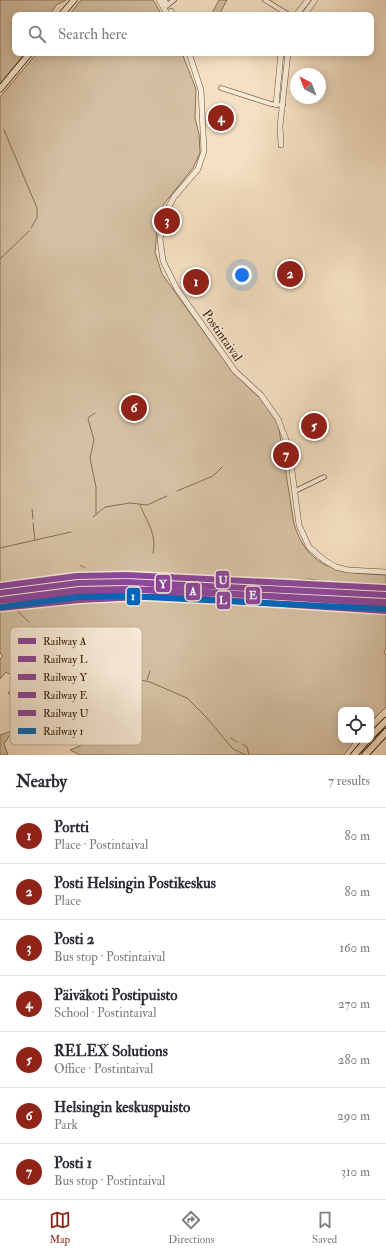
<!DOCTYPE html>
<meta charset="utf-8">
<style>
:root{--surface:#fff;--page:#f7f7f7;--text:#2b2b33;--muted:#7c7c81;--line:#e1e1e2;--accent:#8f2418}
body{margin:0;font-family:"IM FELL Double Pica",serif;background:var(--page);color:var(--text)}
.controls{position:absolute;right:12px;bottom:12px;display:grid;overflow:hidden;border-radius:8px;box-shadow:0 2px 10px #0003}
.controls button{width:36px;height:36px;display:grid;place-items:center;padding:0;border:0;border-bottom:1px solid var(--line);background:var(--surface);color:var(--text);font:20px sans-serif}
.compass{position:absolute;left:290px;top:68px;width:36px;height:36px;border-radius:50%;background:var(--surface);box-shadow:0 2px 10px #0003;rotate:318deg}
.you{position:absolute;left:242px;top:275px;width:14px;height:14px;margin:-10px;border:3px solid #fff;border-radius:50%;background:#1a73e8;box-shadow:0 0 0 6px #1a73e833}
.badge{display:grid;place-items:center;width:26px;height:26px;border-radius:50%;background:var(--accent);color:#fff;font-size:13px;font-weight:700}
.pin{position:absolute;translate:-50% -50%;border:2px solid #fff;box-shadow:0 1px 4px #0006}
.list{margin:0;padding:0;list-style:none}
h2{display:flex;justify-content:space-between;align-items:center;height:52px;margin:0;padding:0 16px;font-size:17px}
h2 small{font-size:13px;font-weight:400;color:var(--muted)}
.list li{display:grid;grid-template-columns:26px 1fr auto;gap:12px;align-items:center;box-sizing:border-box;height:56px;padding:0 16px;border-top:1px solid var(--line)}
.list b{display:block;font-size:15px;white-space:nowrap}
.list p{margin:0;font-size:13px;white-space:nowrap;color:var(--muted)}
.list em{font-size:13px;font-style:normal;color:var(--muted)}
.icon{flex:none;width:22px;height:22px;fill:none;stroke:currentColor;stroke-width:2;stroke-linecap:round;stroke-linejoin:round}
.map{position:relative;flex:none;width:386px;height:755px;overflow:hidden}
.search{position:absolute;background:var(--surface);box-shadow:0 2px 10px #0003;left:12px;right:12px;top:12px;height:44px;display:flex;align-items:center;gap:10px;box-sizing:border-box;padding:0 14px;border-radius:8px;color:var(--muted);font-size:15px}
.sheet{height:444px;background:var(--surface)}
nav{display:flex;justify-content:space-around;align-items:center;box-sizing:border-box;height:56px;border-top:1px solid var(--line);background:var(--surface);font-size:11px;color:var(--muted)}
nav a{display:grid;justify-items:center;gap:2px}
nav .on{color:var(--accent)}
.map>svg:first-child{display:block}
</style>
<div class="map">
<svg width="386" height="755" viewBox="0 0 386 755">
<rect width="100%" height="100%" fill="#f5e0c3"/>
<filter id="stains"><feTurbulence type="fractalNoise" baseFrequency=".005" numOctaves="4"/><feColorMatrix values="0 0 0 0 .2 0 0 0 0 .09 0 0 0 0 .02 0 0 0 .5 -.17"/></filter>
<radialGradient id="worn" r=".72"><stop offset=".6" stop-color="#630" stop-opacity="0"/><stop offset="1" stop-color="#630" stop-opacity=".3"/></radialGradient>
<!-- green -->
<g fill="#d5c0a3" stroke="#887255">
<polygon points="0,0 66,0 56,5 50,15 15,15 15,53 25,53 0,84"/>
<polygon points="81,0 153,0 162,15 69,15"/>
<polygon points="219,0 227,0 219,15 211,15"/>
<path d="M37 53H182L196 89 195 118 199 134 200 153 193 168 164 204 158 220 155 252 162 274 232 371 264 402 278 423 294 524C309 572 343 573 386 575V584L327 582 309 579 290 581 289 601 386 608V648L384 651 386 656V707L371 722V710H341V740H355L344 755H80L70 750 92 741 96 734 93 729 67 709 28 722 20 720 31 714 48 694 33 682 16 700 8 693 23 677 14 669 9 674 6 672 0 679V659L3 656 0 653V97Z"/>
<polygon points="9,732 11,733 4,744 8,755 0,755 0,735"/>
</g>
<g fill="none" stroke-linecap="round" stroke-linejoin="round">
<!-- stream -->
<g stroke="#856e51" stroke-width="1">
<polyline points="4,130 37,208 37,218 31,228"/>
<polyline points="0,259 29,231"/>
<polyline points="95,413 89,417 88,419 94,440 90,458 96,487 96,514"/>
<polyline points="177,491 213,476 222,467"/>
<path d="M140 505C147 522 157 534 153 553"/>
<polyline points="32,509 33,519"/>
<polyline points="93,517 105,507 130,503 147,505 167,496"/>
<polyline points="33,523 35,540"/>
<polyline points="0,548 71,532"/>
<polyline points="80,565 85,568"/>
<polyline points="93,574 102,577 130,576 258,581"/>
<polyline points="0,604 9,603 29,622"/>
<polyline points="34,626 57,643 92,654 108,669 135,679 150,682 187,698 207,718 233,749 246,755"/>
<polyline points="57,669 107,695 113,690 120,673"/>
<polyline points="147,680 150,671"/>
<polyline points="231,738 237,742"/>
<polyline points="242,744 247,747 249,755"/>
</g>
<!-- minor casing -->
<g stroke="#6a5236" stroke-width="5.5">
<g id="minor">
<polyline points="265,0 289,15"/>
<polyline points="166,6 174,0"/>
<polyline points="221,88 271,104 283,105"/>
<polyline points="295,491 324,477"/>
</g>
</g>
<!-- tertiary casing -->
<g stroke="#6a5236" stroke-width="6">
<g id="tertiary">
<polyline points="159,0 168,15"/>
<polyline points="164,0 167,5"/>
<polyline points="171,11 173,15"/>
<polyline points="296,15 308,0"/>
<polyline points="304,15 315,0"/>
<polyline points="189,53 201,90 204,151 198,169 174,197 166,212 160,239 163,261 177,289 235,371 261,395 278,419 289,448 299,525 309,547 324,560 336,567 348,570 386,572"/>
<polyline points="276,105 281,53"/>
<polyline points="281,145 280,126 288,53"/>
</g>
</g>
<!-- secondary casing -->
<g stroke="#3b2307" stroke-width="7">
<g id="secondary">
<polyline points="61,15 74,0"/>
<polyline points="0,89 30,53"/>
</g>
</g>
<!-- primary casing -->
<g stroke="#3b2307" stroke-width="8">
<g id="primary">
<polyline points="371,736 386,721"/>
<polyline points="354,755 367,740"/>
<polyline points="365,755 386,732"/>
</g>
</g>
<!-- minor -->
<use href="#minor" stroke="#f8ebd8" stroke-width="4"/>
<!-- tertiary -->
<use href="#tertiary" stroke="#f8ebd8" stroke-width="5"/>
<!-- secondary -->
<use href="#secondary" stroke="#f8ebd8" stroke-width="5.5"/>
<!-- primary -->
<use href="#primary" stroke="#f5e0c3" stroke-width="6"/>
<!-- rail-1 casing -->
<g stroke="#f8ebd8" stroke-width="9">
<polyline id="rail-1" points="0,601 78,593 160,589 386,604"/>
</g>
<!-- rail-2 casing -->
<g stroke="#f8ebd8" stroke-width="9">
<polyline id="rail-2" points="1,608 79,600 160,596 386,611"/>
</g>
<!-- rail-3 casing -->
<g stroke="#f8ebd8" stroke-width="9">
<polyline id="rail-3" points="0,593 78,583 127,582 386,595"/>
</g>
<!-- rail-4 casing -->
<g stroke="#f8ebd8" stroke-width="9">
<polyline id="rail-4" points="1,600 79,590 127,589 386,602"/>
</g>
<!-- rail-5 casing -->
<g stroke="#f8ebd8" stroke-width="9">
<polyline id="rail-5" points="0,586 77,576 127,575 386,588"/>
</g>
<!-- rail-6 casing -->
<g stroke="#f8ebd8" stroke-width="9">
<polyline id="rail-6" points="2,607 79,597 127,596 385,609"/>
</g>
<!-- rail-1 -->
<use href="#rail-1" stroke="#8c4799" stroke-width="6"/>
<!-- rail-2 -->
<use href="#rail-2" stroke="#8c4799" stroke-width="6"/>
<!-- rail-3 -->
<use href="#rail-3" stroke="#8c4799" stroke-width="6"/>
<!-- rail-4 -->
<use href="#rail-4" stroke="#8c4799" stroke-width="6"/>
<!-- rail-5 -->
<use href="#rail-5" stroke="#8c4799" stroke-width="6"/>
<!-- rail-6 -->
<use href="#rail-6" stroke="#0065bd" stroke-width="6"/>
</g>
<g text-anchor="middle" stroke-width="3" stroke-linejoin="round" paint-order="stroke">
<!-- street labels -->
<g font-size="13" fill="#3b2307" stroke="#f8ebd8">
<text transform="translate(223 335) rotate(55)" y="5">Postintaival</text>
</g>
</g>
<!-- legend -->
<rect x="10" y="627" width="132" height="118" rx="6" fill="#f8ebd8" stroke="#bfaf99" stroke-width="1"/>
<rect x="18" y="638" width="18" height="6" fill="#8c4799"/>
<rect x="18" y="656" width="18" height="6" fill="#8c4799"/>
<rect x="18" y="674" width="18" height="6" fill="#8c4799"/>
<rect x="18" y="692" width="18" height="6" fill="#8c4799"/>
<rect x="18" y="710" width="18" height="6" fill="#8c4799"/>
<rect x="18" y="728" width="18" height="6" fill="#0065bd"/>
<g font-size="11" fill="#3b2307">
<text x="43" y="645">Railway A</text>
<text x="43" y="663">Railway L</text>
<text x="43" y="681">Railway Y</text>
<text x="43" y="699">Railway E</text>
<text x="43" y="717">Railway U</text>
<text x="43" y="735">Railway 1</text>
</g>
<g stroke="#f8ebd8" stroke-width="1.5">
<rect x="215" y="570" width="15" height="19" rx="4" fill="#8c4799"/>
<rect x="155" y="574" width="16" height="19" rx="4" fill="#8c4799"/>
<rect x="185" y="582" width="16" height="19" rx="4" fill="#8c4799"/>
<rect x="245" y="586" width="16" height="19" rx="4" fill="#8c4799"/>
<rect x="126" y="587" width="15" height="19" rx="4" fill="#0065bd"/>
<rect x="216" y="591" width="15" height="19" rx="4" fill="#8c4799"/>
</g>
<g font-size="11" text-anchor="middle" font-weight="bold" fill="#fff">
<text x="223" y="584">U</text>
<text x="163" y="588">Y</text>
<text x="193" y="595">A</text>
<text x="253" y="599">E</text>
<text x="133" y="600">1</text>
<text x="223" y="604">L</text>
</g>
<rect width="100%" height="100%" filter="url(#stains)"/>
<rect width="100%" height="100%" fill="url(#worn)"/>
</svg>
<div class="controls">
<button><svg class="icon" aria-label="locate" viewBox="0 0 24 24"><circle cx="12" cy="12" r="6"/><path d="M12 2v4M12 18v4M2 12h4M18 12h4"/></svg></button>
</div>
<svg class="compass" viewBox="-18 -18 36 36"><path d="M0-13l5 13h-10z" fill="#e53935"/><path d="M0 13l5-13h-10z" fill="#7c7c81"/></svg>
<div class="you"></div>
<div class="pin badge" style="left:196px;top:282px">1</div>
<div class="pin badge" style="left:290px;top:274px">2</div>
<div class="pin badge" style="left:167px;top:221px">3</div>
<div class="pin badge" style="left:221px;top:118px">4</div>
<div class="pin badge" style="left:314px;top:426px">5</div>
<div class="pin badge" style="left:134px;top:408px">6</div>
<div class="pin badge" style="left:286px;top:455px">7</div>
<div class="search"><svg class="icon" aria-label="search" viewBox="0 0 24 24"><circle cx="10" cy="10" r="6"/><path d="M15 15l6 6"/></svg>Search here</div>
</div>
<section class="sheet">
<h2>Nearby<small>7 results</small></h2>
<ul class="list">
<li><span class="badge">1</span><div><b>Portti</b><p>Place · Postintaival</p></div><em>80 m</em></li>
<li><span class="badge">2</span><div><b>Posti Helsingin Postikeskus</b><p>Place</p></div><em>80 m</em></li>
<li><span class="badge">3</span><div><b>Posti 2</b><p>Bus stop · Postintaival</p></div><em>160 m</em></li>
<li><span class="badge">4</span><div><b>Päiväkoti Postipuisto</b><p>School · Postintaival</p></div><em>270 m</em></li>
<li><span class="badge">5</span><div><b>RELEX Solutions</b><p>Office · Postintaival</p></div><em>280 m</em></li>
<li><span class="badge">6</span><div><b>Helsingin keskuspuisto</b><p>Park</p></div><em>290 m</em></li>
<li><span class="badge">7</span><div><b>Posti 1</b><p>Bus stop · Postintaival</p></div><em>310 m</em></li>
</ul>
</section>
<nav>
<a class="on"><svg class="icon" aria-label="map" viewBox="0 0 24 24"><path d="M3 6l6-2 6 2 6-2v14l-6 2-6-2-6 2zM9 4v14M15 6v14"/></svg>Map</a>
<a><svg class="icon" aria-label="directions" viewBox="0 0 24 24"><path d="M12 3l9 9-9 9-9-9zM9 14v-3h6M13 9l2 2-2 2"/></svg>Directions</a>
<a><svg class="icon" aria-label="saved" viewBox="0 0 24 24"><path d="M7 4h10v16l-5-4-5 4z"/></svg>Saved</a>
</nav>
